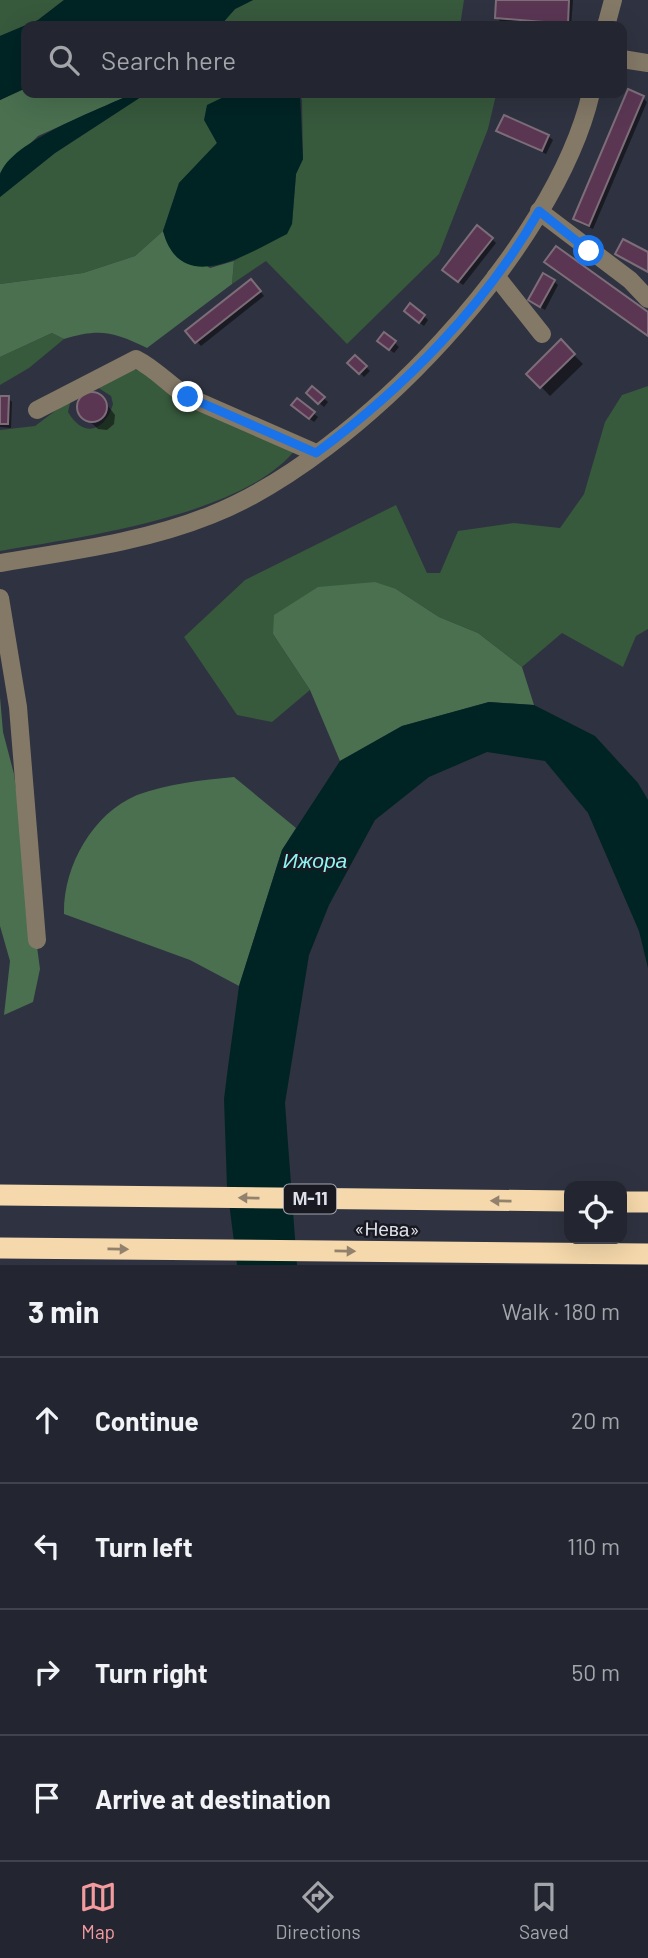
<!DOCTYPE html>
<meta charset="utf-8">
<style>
:root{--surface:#232630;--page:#2b2e38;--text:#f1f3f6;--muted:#a3a5ab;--line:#40434c;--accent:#f49b9f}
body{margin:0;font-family:Barlow,sans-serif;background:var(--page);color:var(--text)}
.controls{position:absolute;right:21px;bottom:21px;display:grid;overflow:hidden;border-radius:14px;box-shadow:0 7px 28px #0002}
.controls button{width:63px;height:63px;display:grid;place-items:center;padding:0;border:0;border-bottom:2px solid var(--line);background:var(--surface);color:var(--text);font:35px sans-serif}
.stop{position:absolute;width:21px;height:21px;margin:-16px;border:5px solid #1a73e8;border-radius:50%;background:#fff}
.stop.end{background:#1a73e8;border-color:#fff;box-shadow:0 2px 7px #0008}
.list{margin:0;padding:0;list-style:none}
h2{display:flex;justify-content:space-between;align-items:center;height:91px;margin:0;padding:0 28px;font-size:30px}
h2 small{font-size:23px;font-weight:400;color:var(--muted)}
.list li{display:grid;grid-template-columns:46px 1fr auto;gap:21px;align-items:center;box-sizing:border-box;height:126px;padding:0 28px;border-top:2px solid var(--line)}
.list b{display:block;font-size:26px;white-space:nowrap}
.list em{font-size:23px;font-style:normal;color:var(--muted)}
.icon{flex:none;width:38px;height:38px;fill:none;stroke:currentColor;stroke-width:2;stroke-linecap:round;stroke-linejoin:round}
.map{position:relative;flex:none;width:648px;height:1265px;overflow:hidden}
.search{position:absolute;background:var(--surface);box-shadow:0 7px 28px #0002;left:21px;right:21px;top:21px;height:77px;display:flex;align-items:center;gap:18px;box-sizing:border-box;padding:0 24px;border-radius:14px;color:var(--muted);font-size:26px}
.sheet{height:595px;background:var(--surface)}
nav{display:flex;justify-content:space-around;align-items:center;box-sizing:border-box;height:98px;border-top:2px solid var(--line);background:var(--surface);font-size:19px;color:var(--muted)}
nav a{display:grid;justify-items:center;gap:4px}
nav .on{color:var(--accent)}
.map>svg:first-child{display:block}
</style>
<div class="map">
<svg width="648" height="1265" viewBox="0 0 648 1265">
<rect width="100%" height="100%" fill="#2f3240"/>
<!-- green -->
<g fill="#37593c">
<polygon points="0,0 64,0 38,20 0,36"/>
<polygon points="253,0 464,0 460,26 220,26 235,9"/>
<polygon points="147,93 242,93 232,93 208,126 217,143 179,183 163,231 135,256 83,273 0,284 0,197 55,153"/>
<polygon points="299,93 496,95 488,129 439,254 347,344 266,261 232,284 234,261 292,224 296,174 303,159 302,100"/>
<polygon points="52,333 64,339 29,368 0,385 0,357"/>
<path d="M132 369 152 374 296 449C243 516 81 537 0 551V430L35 426 71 399 68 412C84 439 105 431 113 404L111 396 94 385Z"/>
<polygon points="648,386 648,629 636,636 623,667 562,633 522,667 478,633 439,617 396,589 273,634 310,690 272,722 237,715 184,637 245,580 396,505 427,573 440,573 458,531 514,523 560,528 584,494 605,422 622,395"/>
</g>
<!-- forest -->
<g fill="#4a7050">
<polygon points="26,88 26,93 134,93 38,136 0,173 0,100"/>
<path d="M163 231 166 239 210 268 234 261 232 284 147 348C114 332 100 328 64 339L52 333 0 357V284L83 273 135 256Z"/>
<polygon points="375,582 396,589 439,617 478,633 522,667 534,705 489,702 402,726 340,761 310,690 273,634 274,615 318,587"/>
<polygon points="0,697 3,732 14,774 40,969 33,1002 4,1015 10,961 0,926"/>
<path d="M234 777 296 828 282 850 239 986 190 960 64 914C63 867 92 814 137 795 167 784 202 780 234 777Z"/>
</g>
<!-- water -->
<g fill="#002424">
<polygon points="64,0 253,0 235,9 220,26 26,26 26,88 0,100 0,36 38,20"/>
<path d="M134 93H147L55 153 0 197C0 191 0 181 0 175 10 141 101 109 134 93Z"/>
<path d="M232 93 300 94 303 159 296 174 292 224 287 234C250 252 181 299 163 231L179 183 217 143 204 120 207 105Z"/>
<polygon points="489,702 534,705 595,736 638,783 648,800 648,968 639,931 588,813 545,761 487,752 429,777 375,820 329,905 309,955 285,1103 297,1265 237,1265 227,1187 224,1099 228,1067 239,986 282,850 340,761 402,726"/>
</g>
<!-- shadow -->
<g fill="#0007">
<polygon points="498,0 573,0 571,26 501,22 497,18"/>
<polygon points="643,98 647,102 593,229 579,223 575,218"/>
<polygon points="499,131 548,136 553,140 546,154"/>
<polygon points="492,239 496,243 463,285 448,273"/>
<polygon points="554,281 558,285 545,310 530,300"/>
<polygon points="255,285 264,296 201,346 188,331"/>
<polygon points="410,315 424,316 428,320 424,326"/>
<polygon points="385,334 399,347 394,353 384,345"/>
<polygon points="561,342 583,364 550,396 529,374"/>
<polygon points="355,357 370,371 364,377 350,363"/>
<polygon points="312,388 328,402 324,407 308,393"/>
<polygon points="88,395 101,397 115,415 114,424 107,430 98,429 81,413 81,400"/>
<polygon points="0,397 8,398 12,402 11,428 0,427"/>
<polygon points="297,400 318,417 314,422 297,409"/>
</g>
<!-- building -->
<g fill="#5a3653" stroke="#7c6d79" stroke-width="2">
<polygon points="496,0 569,0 568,24 495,18"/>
<polygon points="628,89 644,96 589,226 573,219"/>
<polygon points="504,115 549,135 542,151 496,131"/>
<polygon points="477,225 493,238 458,282 442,270"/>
<polygon points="623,239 648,252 648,272 615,254"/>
<polygon points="556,246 648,312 648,336 544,262"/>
<polygon points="543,273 555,280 540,307 528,300"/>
<polygon points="251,279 261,291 195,343 185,331"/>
<polygon points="410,303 425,315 419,323 404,311"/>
<polygon points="384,332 396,341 389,350 377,341"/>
<polygon points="561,339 575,354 540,388 526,374"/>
<polygon points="355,355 367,366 359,374 347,363"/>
<polygon points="312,386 325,397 318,404 306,393"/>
<circle cx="92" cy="407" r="15"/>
<polygon points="0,396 9,396 8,424 0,424"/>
<polygon points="297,398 315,412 309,419 291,405"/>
</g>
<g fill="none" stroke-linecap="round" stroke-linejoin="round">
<!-- minor -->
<g stroke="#847967" stroke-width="18">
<polyline points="606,26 613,0"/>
<polyline points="622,59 648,63"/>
<polyline points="539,211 630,280 648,299"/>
<polyline points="496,276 542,334"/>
<path d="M37 410 136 359C156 369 169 385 188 397L316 453"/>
<path d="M0 563C72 551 144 542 211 515 358 457 555 248 591 93"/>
<polyline points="0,598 18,707 37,940"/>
</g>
<!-- highway -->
<g stroke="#f5d8ab" stroke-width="21">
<polyline points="0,1195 569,1201"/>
<polyline points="622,1202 648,1202"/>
<polyline points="0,1248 648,1254"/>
</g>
</g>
<!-- one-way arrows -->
<defs><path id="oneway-solid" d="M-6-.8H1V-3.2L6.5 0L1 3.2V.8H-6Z" transform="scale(1.75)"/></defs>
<g fill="#92826d">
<use href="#oneway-solid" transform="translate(249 1198) rotate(-179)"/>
<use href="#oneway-solid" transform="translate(501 1201) rotate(-179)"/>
<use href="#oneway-solid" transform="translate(118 1249) rotate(1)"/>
<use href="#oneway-solid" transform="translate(345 1251) rotate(1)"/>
</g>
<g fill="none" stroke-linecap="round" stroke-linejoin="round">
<!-- route -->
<path stroke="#1a73e8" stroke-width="9" d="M188 397 316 453C403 389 485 306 539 211L589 251"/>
</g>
<g text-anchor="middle" stroke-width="5" stroke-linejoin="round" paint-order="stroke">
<!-- shield labels -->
<rect fill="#191a21" stroke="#a3a5ae" stroke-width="2" x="284" y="1184.5" width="52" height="29" rx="5"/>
<g font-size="18" font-weight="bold" fill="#dee0ea">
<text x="310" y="1205">М-11</text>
</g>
<!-- street labels -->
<g font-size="19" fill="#dee0ea" stroke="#191a21">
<text transform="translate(387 1229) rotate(1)" y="7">«Нева»</text>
</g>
<!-- water labels -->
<g font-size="21" font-style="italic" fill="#8df5f4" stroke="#191a21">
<text x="315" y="868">Ижора</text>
</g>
</g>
</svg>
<div class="controls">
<button><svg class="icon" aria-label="locate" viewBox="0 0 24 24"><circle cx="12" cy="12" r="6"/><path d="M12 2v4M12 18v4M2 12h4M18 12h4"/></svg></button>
</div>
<div class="stop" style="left:589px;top:251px"></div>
<div class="stop end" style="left:188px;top:397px"></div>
<div class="search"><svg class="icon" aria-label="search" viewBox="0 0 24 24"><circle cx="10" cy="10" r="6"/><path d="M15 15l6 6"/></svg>Search here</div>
</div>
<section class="sheet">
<h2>3 min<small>Walk · 180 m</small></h2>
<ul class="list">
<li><svg class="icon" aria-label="ahead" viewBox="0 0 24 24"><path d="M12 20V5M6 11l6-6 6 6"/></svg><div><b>Continue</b></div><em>20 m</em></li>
<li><svg class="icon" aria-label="left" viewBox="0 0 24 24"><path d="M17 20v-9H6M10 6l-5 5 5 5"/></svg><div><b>Turn left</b></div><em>110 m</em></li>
<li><svg class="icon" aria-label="right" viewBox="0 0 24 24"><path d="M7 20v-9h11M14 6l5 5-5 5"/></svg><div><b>Turn right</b></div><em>50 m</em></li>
<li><svg class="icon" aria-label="arrive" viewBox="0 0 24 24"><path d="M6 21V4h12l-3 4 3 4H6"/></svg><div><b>Arrive at destination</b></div></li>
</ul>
</section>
<nav>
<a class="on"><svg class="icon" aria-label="map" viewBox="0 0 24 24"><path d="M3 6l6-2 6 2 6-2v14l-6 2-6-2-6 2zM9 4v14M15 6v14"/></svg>Map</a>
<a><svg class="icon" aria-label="directions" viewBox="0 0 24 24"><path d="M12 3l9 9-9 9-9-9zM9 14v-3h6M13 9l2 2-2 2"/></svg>Directions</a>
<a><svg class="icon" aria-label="saved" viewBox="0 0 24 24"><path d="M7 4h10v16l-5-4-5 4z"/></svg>Saved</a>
</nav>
